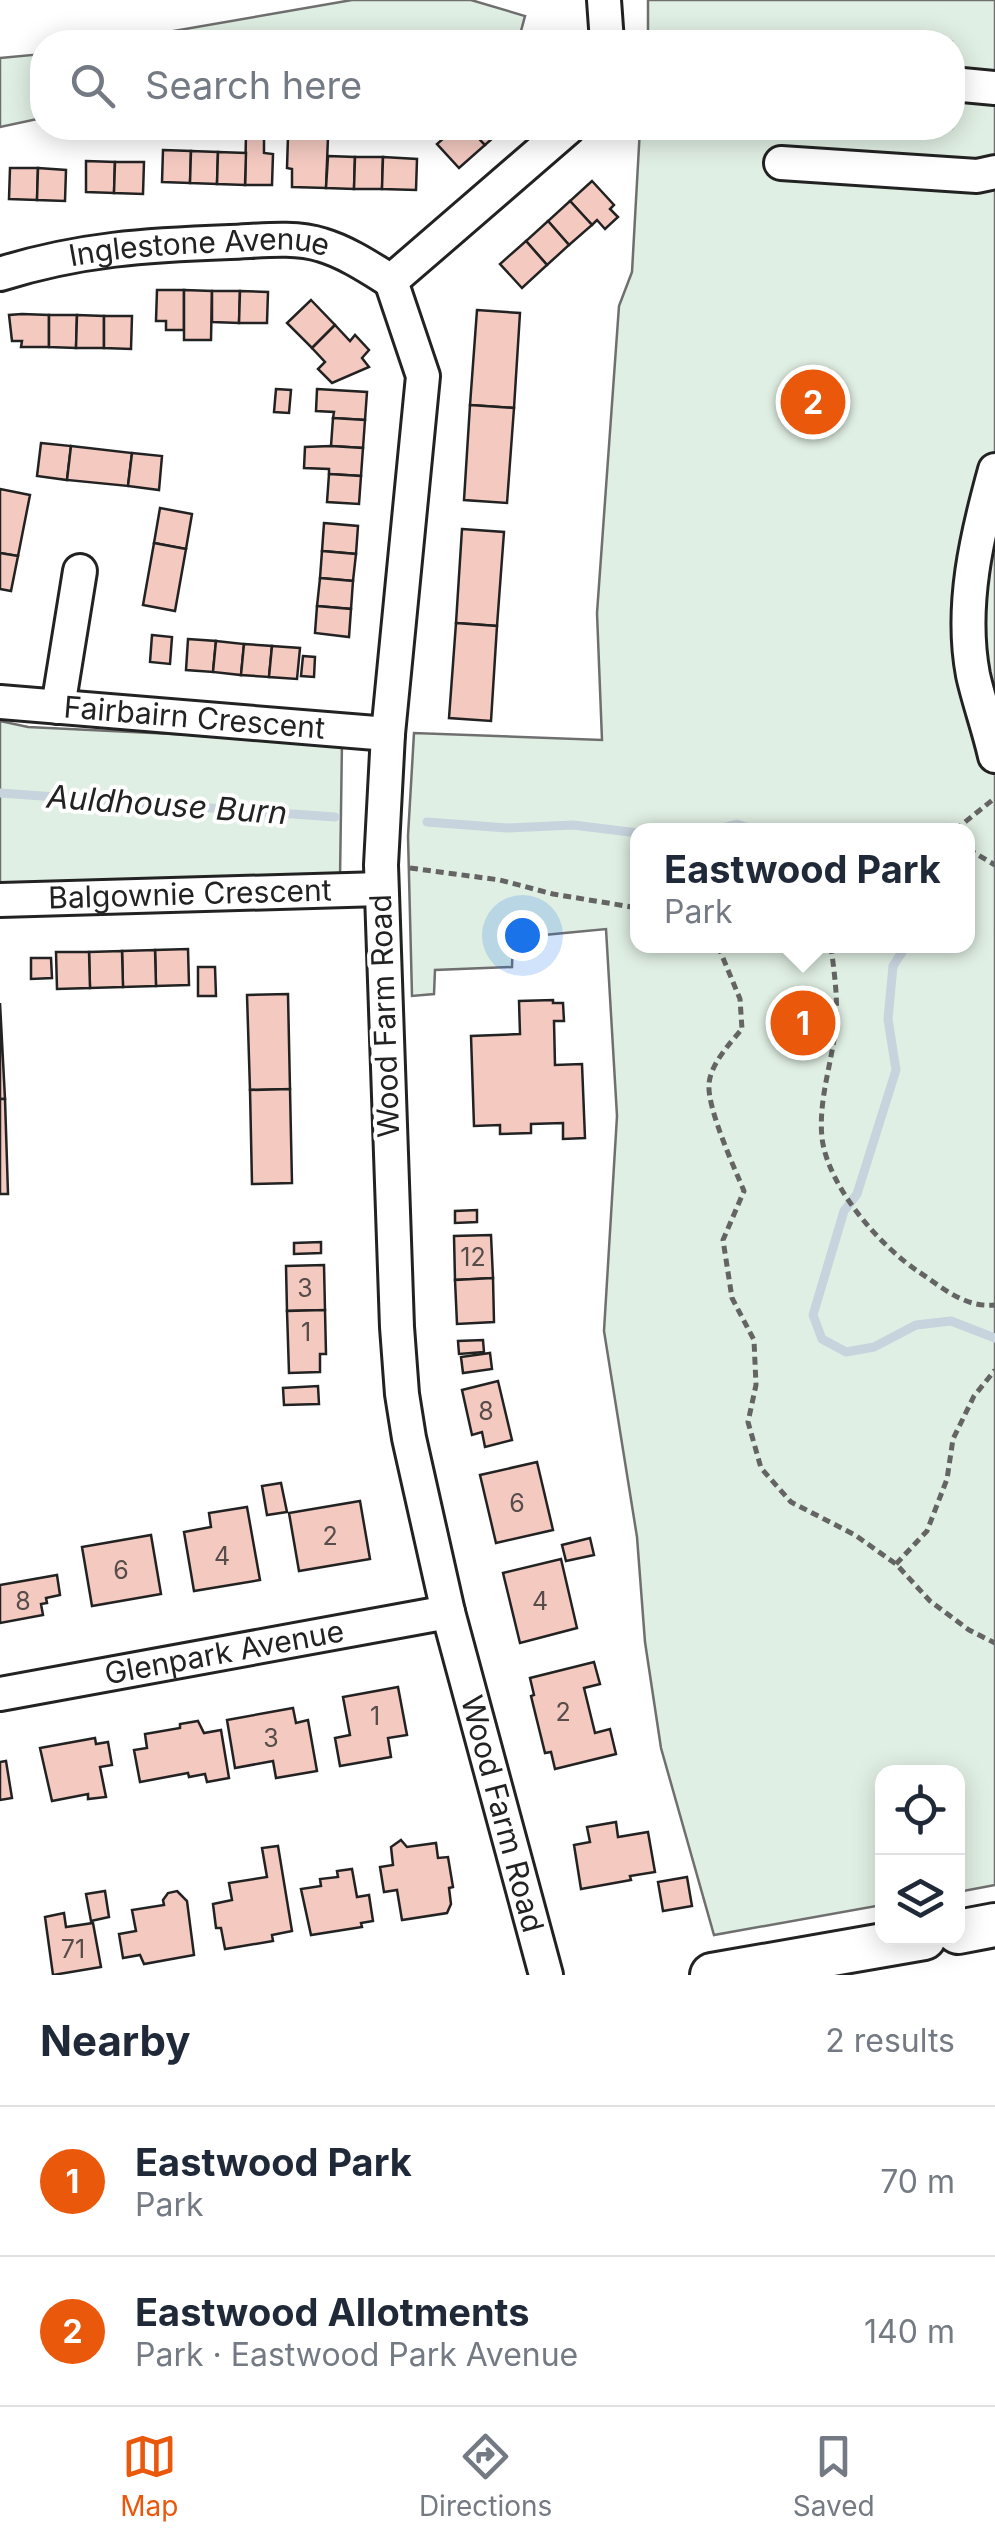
<!DOCTYPE html>
<meta charset="utf-8">
<style>
:root{--surface:#fff;--page:#f2f2f3;--text:#1f2937;--muted:#747a83;--line:#e0e1e3;--accent:#ea580c}
body{margin:0;font-family:Inter,sans-serif;background:var(--page);color:var(--text)}
.controls{position:absolute;right:30px;bottom:30px;display:grid;overflow:hidden;border-radius:20px;box-shadow:0 5px 25px #0003}
.controls button{width:90px;height:90px;display:grid;place-items:center;padding:0;border:0;border-bottom:2px solid var(--line);background:var(--surface);color:var(--text);font:50px sans-serif}
.you{position:absolute;left:522px;top:935px;width:35px;height:35px;margin:-25px;border:8px solid #fff;border-radius:50%;background:#1a73e8;box-shadow:0 0 0 15px #1a73e833}
.badge{display:grid;place-items:center;width:65px;height:65px;border-radius:50%;background:var(--accent);color:#fff;font-size:32px;font-weight:700}
.pin{position:absolute;translate:-50% -50%;border:5px solid #fff;box-shadow:0 2px 10px #0006}
.popup{position:absolute;left:630px;top:823px;width:345px;height:130px;box-sizing:border-box;display:grid;place-content:center;border-radius:20px;background:var(--surface);filter:drop-shadow(0 2px 8px #0005);font-size:32px;white-space:nowrap;color:var(--muted)}
.popup b{font-size:38px;color:var(--text)}
.popup::after{content:'';position:absolute;left:50%;top:100%;margin-left:-20px;border:20px solid transparent;border-top-color:var(--surface)}
.list{margin:0;padding:0;list-style:none}
h2{display:flex;justify-content:space-between;align-items:center;height:130px;margin:0;padding:0 40px;font-size:42px}
h2 small{font-size:32px;font-weight:400;color:var(--muted)}
.list li{display:grid;grid-template-columns:65px 1fr auto;gap:30px;align-items:center;box-sizing:border-box;height:150px;padding:0 40px;border-top:2px solid var(--line)}
.list b{display:block;font-size:38px;white-space:nowrap}
.list p{margin:0;font-size:32px;white-space:nowrap;color:var(--muted)}
.list em{font-size:32px;font-style:normal;color:var(--muted)}
.icon{flex:none;width:55px;height:55px;fill:none;stroke:currentColor;stroke-width:2;stroke-linecap:round;stroke-linejoin:round}
.map{position:relative;flex:none;width:995px;height:1975px;overflow:hidden}
.search{position:absolute;background:var(--surface);box-shadow:0 5px 25px #0003;left:30px;right:30px;top:30px;height:110px;display:flex;align-items:center;gap:25px;box-sizing:border-box;padding:0 35px;border-radius:40px;color:var(--muted);font-size:38px}
.sheet{height:430px;background:var(--surface)}
nav{display:flex;justify-content:space-around;align-items:center;box-sizing:border-box;height:140px;border-top:2px solid var(--line);background:var(--surface);font-size:28px;color:var(--muted)}
nav a{display:grid;justify-items:center;gap:5px}
nav .on{color:var(--accent)}
.map>svg:first-child{display:block}
</style>
<div class="map">
<svg width="995" height="1975" viewBox="0 0 995 1975">
<rect width="100%" height="100%" fill="#fff"/>
<!-- green -->
<g fill="#e0efe3" stroke="#6f6f6f" stroke-width="2.5" fill-rule="evenodd">
<polygon points="352,0 471,0 525,16 518,42 110,42"/>
<path d="M648 0H995V1885L958 1892V1772H882V1905L714 1935 661 1748 645 1642 637 1537 604 1331 617 1116 606 929 513 938 512 967 435 970 434 994 412 996 408 836 414 733 602 740 597 613 619 306 632 272 640 128H952V42H648ZM638 830H968V946H638Z"/>
<polygon points="42,54 42,118 0,127 0,58"/>
<polygon points="0,721 28,727 342,742 340,879 0,888"/>
</g>
<g fill="none" stroke-linecap="round" stroke-linejoin="round">
<!-- stream -->
<g stroke="#c7d3dd" stroke-width="9">
<polyline points="0,793 335,817"/>
<polyline points="427,822 507,828 573,825 638,833"/>
<polyline points="714,830 737,824 755,830"/>
<polyline points="906,946 893,966 888,1019 896,1070 857,1194 844,1211 813,1315 822,1339 846,1352 874,1347 916,1325 951,1321 995,1338"/>
</g>
</g>
<!-- building -->
<g fill="#f3c9c0" stroke="#222" stroke-width="2.5">
<polygon points="455,128 469,128 485,145 459,168 437,144"/>
<polygon points="469,128 504,128 485,145"/>
<polygon points="246,134 264,135 264,153 273,154 272,185 245,185"/>
<polygon points="288,136 328,137 326,188 292,187 292,169 287,168"/>
<polygon points="163,150 191,151 190,183 162,182"/>
<polygon points="191,151 218,152 217,184 190,183"/>
<polygon points="218,152 246,153 245,185 217,184"/>
<polygon points="328,156 355,157 354,189 326,188"/>
<polygon points="355,157 383,157 382,189 354,189"/>
<polygon points="383,157 417,159 416,190 382,189"/>
<polygon points="86,161 115,162 114,193 86,192"/>
<polygon points="115,162 144,162 143,194 114,193"/>
<polygon points="10,168 38,168 37,200 9,199"/>
<polygon points="38,168 66,170 65,201 37,200"/>
<polygon points="592,181 614,205 610,209 618,217 605,229 597,220 592,225 570,201"/>
<polygon points="570,201 592,225 569,245 548,221"/>
<polygon points="548,221 569,245 547,265 526,241"/>
<polygon points="526,241 547,265 522,288 500,264"/>
<polygon points="157,290 184,290 184,330 166,330 166,321 156,321"/>
<polygon points="184,290 212,291 211,340 184,340"/>
<polygon points="212,291 240,291 239,323 212,322"/>
<polygon points="240,291 268,292 267,323 239,323"/>
<polygon points="311,300 335,325 312,348 287,323"/>
<polygon points="477,310 520,313 514,408 470,405"/>
<polygon points="22,314 49,315 49,347 21,347 22,341 12,341 9,315"/>
<polygon points="49,315 77,315 76,348 49,347"/>
<polygon points="77,315 104,316 104,348 76,348"/>
<polygon points="104,316 132,316 131,349 104,348"/>
<polygon points="335,325 350,341 355,335 369,350 362,358 369,367 332,383 318,369 325,362 312,348"/>
<polygon points="276,389 291,390 289,413 274,412"/>
<polygon points="317,389 367,392 365,420 333,418 334,412 316,411"/>
<polygon points="470,405 514,408 507,503 464,500"/>
<polygon points="333,418 365,420 363,448 331,446"/>
<polygon points="41,443 71,446 67,480 37,476"/>
<polygon points="71,446 132,453 128,486 67,480"/>
<polygon points="331,446 363,448 361,476 329,474 329,469 304,468 305,447"/>
<polygon points="132,453 162,456 159,490 128,486"/>
<polygon points="329,474 361,476 359,504 327,502"/>
<polygon points="0,489 30,495 18,556 0,553"/>
<polygon points="160,508 192,514 186,549 154,543"/>
<polygon points="324,523 358,526 356,554 322,551"/>
<polygon points="462,529 504,532 497,626 456,623"/>
<polygon points="154,543 186,549 175,611 143,605"/>
<polygon points="322,551 356,554 353,581 320,578"/>
<polygon points="0,553 18,556 11,591 0,589"/>
<polygon points="320,578 353,581 351,609 317,606"/>
<polygon points="317,606 351,609 349,637 315,633"/>
<polygon points="456,623 497,626 491,721 449,718"/>
<polygon points="152,635 172,637 170,664 150,662"/>
<polygon points="188,639 216,641 213,672 186,670"/>
<polygon points="216,641 244,644 241,675 213,672"/>
<polygon points="244,644 272,646 269,677 241,675"/>
<polygon points="272,646 300,648 297,679 269,677"/>
<polygon points="303,656 315,657 314,677 301,676"/>
<polygon points="188,949 189,985 156,986 155,950"/>
<polygon points="155,950 156,986 123,987 122,951"/>
<polygon points="122,951 123,987 90,988 89,952"/>
<polygon points="56,952 89,952 90,988 57,989"/>
<polygon points="31,958 51,958 52,978 31,979"/>
<polygon points="198,967 215,967 216,996 198,996"/>
<polygon points="288,994 290,1089 250,1090 247,995"/>
<polygon points="553,1000 553,1003 563,1003 564,1021 554,1021 555,1065 582,1064 585,1138 563,1139 563,1123 531,1124 531,1133 500,1134 500,1125 474,1126 471,1036 520,1034 519,1001"/>
<polygon points="0,1003 5,1099 0,1099"/>
<polygon points="290,1089 292,1183 252,1184 250,1090"/>
<polygon points="0,1099 5,1099 8,1194 0,1194"/>
<polygon points="477,1210 477,1222 455,1223 455,1211"/>
<polygon points="491,1235 493,1278 455,1280 454,1236"/>
<polygon points="321,1242 321,1253 294,1254 294,1243"/>
<polygon points="324,1265 325,1310 287,1311 286,1266"/>
<polygon points="493,1278 494,1322 457,1324 455,1280"/>
<polygon points="325,1310 326,1354 320,1354 320,1372 289,1373 287,1311"/>
<polygon points="483,1340 484,1352 459,1354 458,1341"/>
<polygon points="490,1353 492,1369 463,1373 461,1357"/>
<polygon points="498,1381 512,1440 485,1447 482,1432 472,1435 462,1390"/>
<polygon points="318,1386 319,1404 284,1405 283,1388"/>
<polygon points="537,1462 553,1530 496,1543 480,1475"/>
<polygon points="281,1483 287,1512 267,1515 262,1486"/>
<polygon points="360,1501 370,1559 299,1571 289,1513"/>
<polygon points="247,1507 260,1580 194,1591 184,1532 211,1527 209,1513"/>
<polygon points="151,1535 161,1594 92,1606 82,1547"/>
<polygon points="590,1538 594,1555 566,1561 562,1545"/>
<polygon points="561,1559 577,1628 520,1643 503,1573"/>
<polygon points="57,1575 60,1595 46,1598 47,1603 41,1604 43,1615 0,1623 0,1585"/>
<polygon points="594,1662 600,1684 584,1688 595,1733 610,1729 616,1754 555,1769 551,1752 545,1753 531,1696 534,1695 530,1678"/>
<polygon points="398,1687 407,1735 388,1738 391,1757 340,1766 335,1738 350,1735 343,1697"/>
<polygon points="293,1708 296,1723 308,1720 317,1771 276,1778 273,1761 235,1768 227,1720"/>
<polygon points="198,1721 204,1733 221,1730 229,1778 207,1782 205,1774 189,1777 188,1773 140,1782 134,1750 147,1748 145,1734 180,1728 180,1724"/>
<polygon points="95,1738 96,1744 108,1742 112,1765 100,1767 106,1797 88,1799 88,1794 52,1801 40,1748"/>
<polygon points="6,1761 12,1798 0,1800 0,1762"/>
<polygon points="616,1822 618,1837 648,1832 655,1872 630,1876 631,1880 581,1889 574,1845 590,1842 587,1827"/>
<polygon points="401,1840 407,1847 436,1843 438,1858 448,1857 453,1887 449,1888 451,1904 447,1913 402,1920 397,1890 384,1892 380,1867 393,1865 391,1847"/>
<polygon points="278,1846 292,1931 272,1935 273,1941 225,1949 221,1928 216,1928 213,1904 232,1900 229,1883 267,1877 262,1848"/>
<polygon points="352,1869 357,1897 369,1895 373,1921 361,1923 362,1927 311,1935 301,1889 321,1886 320,1879 338,1877 337,1871"/>
<polygon points="687,1877 692,1906 663,1911 658,1882"/>
<polygon points="105,1891 109,1917 91,1921 86,1894"/>
<polygon points="177,1891 187,1901 194,1955 144,1964 140,1955 123,1958 119,1934 136,1931 132,1910 164,1905 163,1900 168,1893"/>
<polygon points="64,1913 66,1927 93,1923 101,1967 53,1975 45,1917"/>
</g>
<g fill="none" stroke-linecap="round" stroke-linejoin="round">
<!-- minor casing -->
<g stroke="#222" stroke-width="38">
<g id="minor">
<polyline points="604,0 607,42"/>
<polyline points="952,84 995,88"/>
<polyline points="781,163 977,176 995,172"/>
<path id="s1" d="M0 274C80 249 147 245 230 242 259 241 294 236 322 245 346 252 370 268 391 281"/>
<path d="M995 470C977 535 960 606 973 675 979 702 989 729 995 756"/>
<path id="s2" d="M0 702 388 734"/>
<polyline points="58,707 80,571"/>
<path id="s3" d="M0 900 381 889"/>
<path id="s4" d="M0 1694 448 1612"/>
<polyline points="546,1975 448,1612 409,1438 402,1394 397,1327 381,865 388,734 423,376 391,281 568,128"/>
</g>
</g>
<!-- major casing -->
<g stroke="#222" stroke-width="48">
<g id="major">
<polyline points="958,1932 995,1925"/>
<polyline points="712,1975 924,1938"/>
</g>
</g>
<!-- path -->
<g stroke="#646464" stroke-width="5" stroke-dasharray="8 5" stroke-linecap="butt">
<polyline points="955,830 995,798"/>
<polyline points="968,849 995,865"/>
<polyline points="410,868 500,880 553,894 638,908"/>
<path d="M718 946 740 999 742 1029C730 1043 710 1065 709 1084 707 1108 734 1167 744 1191L723 1240 732 1298 754 1340 756 1385 748 1422 761 1468 791 1502 855 1535 896 1564 930 1601 969 1630 995 1643"/>
<path d="M831 946C834 971 838 997 836 1023 833 1060 818 1099 822 1138 828 1187 880 1246 919 1272 943 1288 965 1308 995 1305"/>
<polyline points="896,1564 927,1531 947,1479 953,1439 974,1396 995,1370"/>
</g>
<!-- minor -->
<use href="#minor" stroke="#fff" stroke-width="32"/>
<!-- major -->
<use href="#major" stroke="#fff" stroke-width="42"/>
</g>
<g text-anchor="middle" stroke-width="8" stroke-linejoin="round" paint-order="stroke">
<!-- number labels -->
<g font-size="25" fill="#564c4a">
<text x="473" y="1266">12</text>
<text x="305" y="1297">3</text>
<text x="306" y="1341">1</text>
<text x="486" y="1420">8</text>
<text x="517" y="1512">6</text>
<text x="330" y="1545">2</text>
<text x="222" y="1565">4</text>
<text x="121" y="1579">6</text>
<text x="23" y="1610">8</text>
<text x="540" y="1610">4</text>
<text x="563" y="1721">2</text>
<text x="375" y="1725">1</text>
<text x="271" y="1747">3</text>
<text x="73" y="1958">71</text>
</g>
<!-- street labels -->
<g font-size="30" fill="#222" stroke="#fff">
<text dy="10" stroke="none"><textPath href="#s1" startOffset="202">Inglestone Avenue</textPath></text>
<text dy="10" stroke="none"><textPath href="#s2" startOffset="195">Fairbairn Crescent</textPath></text>
<text dy="10" stroke="none"><textPath href="#s3" startOffset="190">Balgownie Crescent</textPath></text>
<text transform="translate(385 1016) rotate(-92)" y="10">Wood Farm Road</text>
<text dy="10" stroke="none"><textPath href="#s4" startOffset="228">Glenpark Avenue</textPath></text>
<text transform="translate(502 1814) rotate(75)" y="10">Wood Farm Road</text>
</g>
<!-- water labels -->
<g font-size="32" font-style="italic" fill="#222" stroke="#fff">
<text transform="translate(167 805) rotate(4)" y="11">Auldhouse Burn</text>
</g>
</g>
</svg>
<div class="controls">
<button><svg class="icon" aria-label="locate" viewBox="0 0 24 24"><circle cx="12" cy="12" r="6"/><path d="M12 2v4M12 18v4M2 12h4M18 12h4"/></svg></button>
<button><svg class="icon" aria-label="layers" viewBox="0 0 24 24"><path d="M12 4l9 5-9 5-9-5zM3 14l9 5 9-5"/></svg></button>
</div>
<div class="you"></div>
<div class="pin badge" style="left:803px;top:1023px">1</div>
<div class="popup"><b>Eastwood Park</b>Park</div>
<div class="pin badge" style="left:813px;top:402px">2</div>
<div class="search"><svg class="icon" aria-label="search" viewBox="0 0 24 24"><circle cx="10" cy="10" r="6"/><path d="M15 15l6 6"/></svg>Search here</div>
</div>
<section class="sheet">
<h2>Nearby<small>2 results</small></h2>
<ul class="list">
<li><span class="badge">1</span><div><b>Eastwood Park</b><p>Park</p></div><em>70 m</em></li>
<li><span class="badge">2</span><div><b>Eastwood Allotments</b><p>Park · Eastwood Park Avenue</p></div><em>140 m</em></li>
</ul>
</section>
<nav>
<a class="on"><svg class="icon" aria-label="map" viewBox="0 0 24 24"><path d="M3 6l6-2 6 2 6-2v14l-6 2-6-2-6 2zM9 4v14M15 6v14"/></svg>Map</a>
<a><svg class="icon" aria-label="directions" viewBox="0 0 24 24"><path d="M12 3l9 9-9 9-9-9zM9 14v-3h6M13 9l2 2-2 2"/></svg>Directions</a>
<a><svg class="icon" aria-label="saved" viewBox="0 0 24 24"><path d="M7 4h10v16l-5-4-5 4z"/></svg>Saved</a>
</nav>
